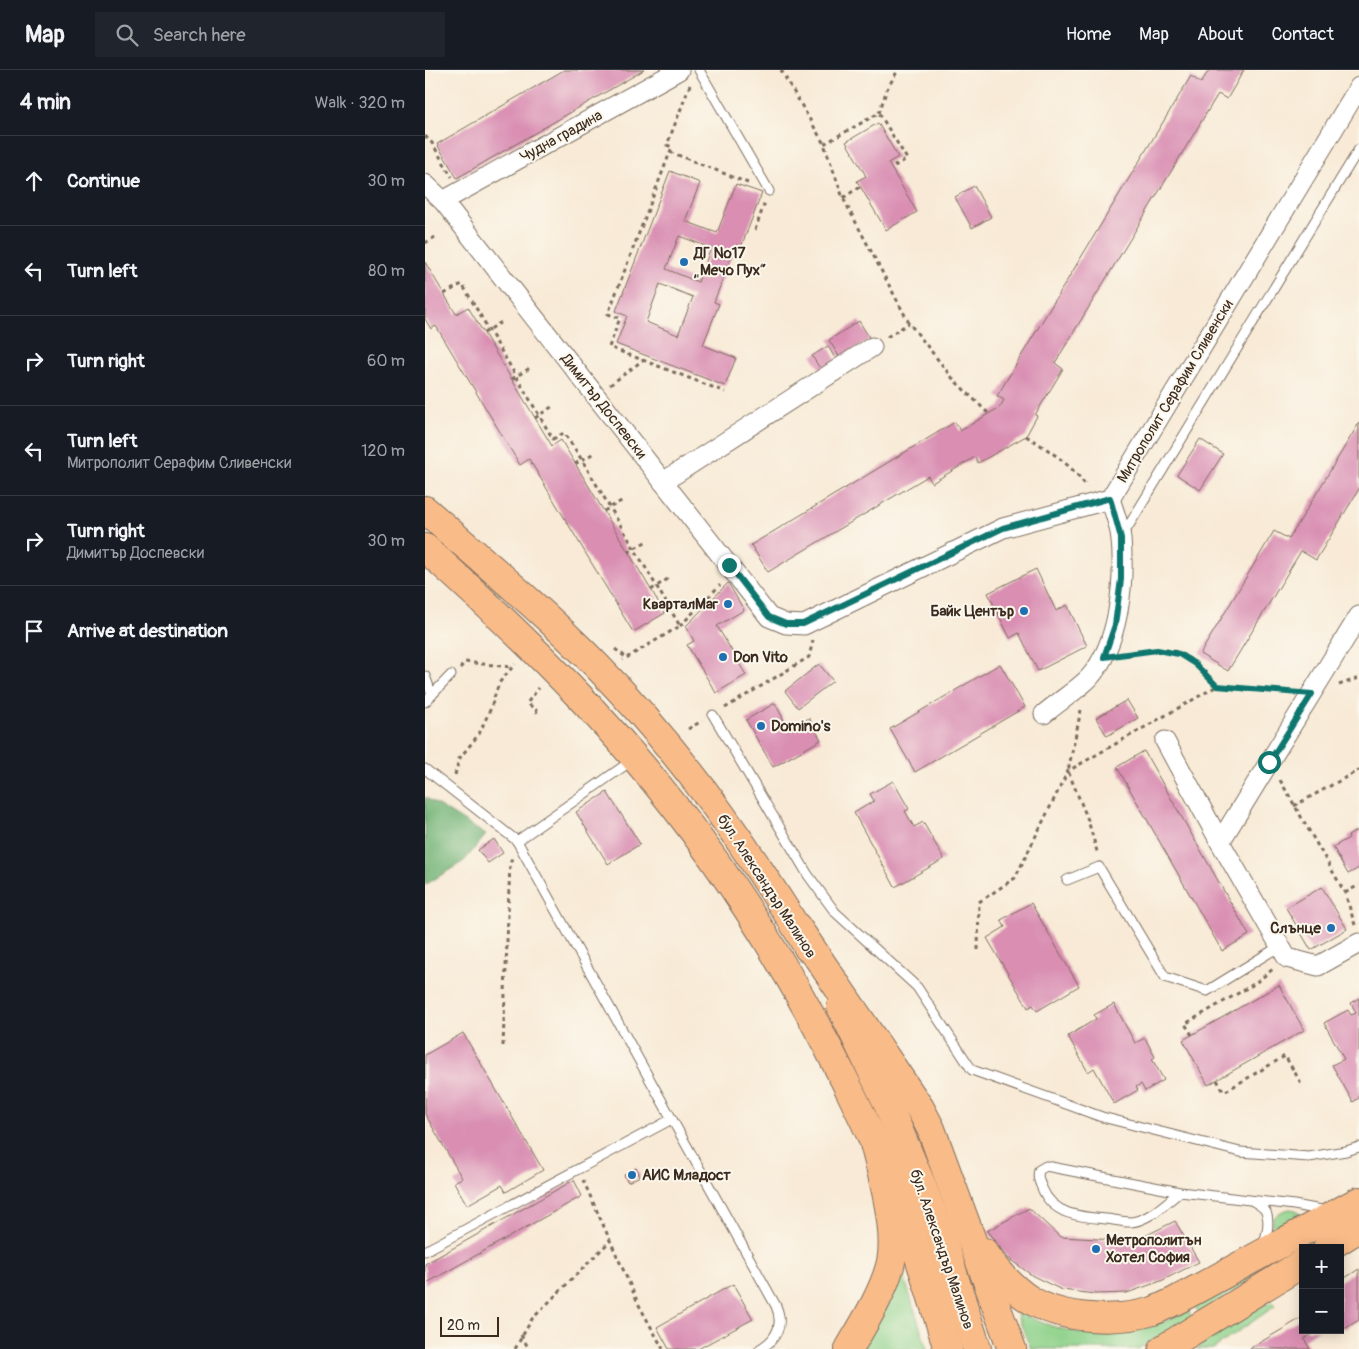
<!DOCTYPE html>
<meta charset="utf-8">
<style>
:root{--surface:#171b24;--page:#20242c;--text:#f1f3f6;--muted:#9ea1a6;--line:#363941}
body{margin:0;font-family:Pangolin,sans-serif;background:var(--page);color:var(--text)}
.controls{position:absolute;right:15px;bottom:15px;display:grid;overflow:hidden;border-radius:0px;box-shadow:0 2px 12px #0003}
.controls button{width:45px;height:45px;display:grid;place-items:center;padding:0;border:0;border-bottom:1px solid var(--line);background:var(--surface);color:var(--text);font:25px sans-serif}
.scale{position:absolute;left:15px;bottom:12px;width:59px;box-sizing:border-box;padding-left:5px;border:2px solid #3b2a1e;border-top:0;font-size:14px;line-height:18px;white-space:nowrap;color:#3b2a1e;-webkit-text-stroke:4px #fbf7ec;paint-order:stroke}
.stop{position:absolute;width:15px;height:15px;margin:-11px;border:4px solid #0f766e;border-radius:50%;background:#fff}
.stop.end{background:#0f766e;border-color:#fff;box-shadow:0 1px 5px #0008}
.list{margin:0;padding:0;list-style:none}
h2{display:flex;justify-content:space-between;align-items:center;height:65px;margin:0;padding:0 20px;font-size:21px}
h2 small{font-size:16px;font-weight:400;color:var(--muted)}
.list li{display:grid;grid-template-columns:32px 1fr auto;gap:15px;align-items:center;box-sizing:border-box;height:90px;padding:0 20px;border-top:1px solid var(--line)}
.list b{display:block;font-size:19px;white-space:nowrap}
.list p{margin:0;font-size:16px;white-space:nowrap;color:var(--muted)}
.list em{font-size:16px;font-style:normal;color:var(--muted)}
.icon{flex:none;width:28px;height:28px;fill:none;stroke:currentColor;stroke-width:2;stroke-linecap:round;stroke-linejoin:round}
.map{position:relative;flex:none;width:934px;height:1279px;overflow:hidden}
header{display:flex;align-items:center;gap:30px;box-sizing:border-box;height:70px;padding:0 25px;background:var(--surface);border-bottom:1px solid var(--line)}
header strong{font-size:24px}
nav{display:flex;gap:28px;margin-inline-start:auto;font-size:18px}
.search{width:350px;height:45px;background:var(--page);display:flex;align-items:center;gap:12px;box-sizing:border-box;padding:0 18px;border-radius:0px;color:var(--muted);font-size:19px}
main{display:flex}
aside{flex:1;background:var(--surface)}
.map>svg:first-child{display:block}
</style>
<header>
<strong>Map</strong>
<div class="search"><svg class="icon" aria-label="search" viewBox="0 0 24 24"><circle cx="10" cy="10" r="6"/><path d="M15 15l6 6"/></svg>Search here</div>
<nav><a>Home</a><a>Map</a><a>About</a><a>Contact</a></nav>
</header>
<main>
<aside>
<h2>4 min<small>Walk · 320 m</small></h2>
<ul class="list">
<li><svg class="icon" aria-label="ahead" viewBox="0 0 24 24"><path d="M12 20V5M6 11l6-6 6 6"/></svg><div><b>Continue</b></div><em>30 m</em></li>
<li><svg class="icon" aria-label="left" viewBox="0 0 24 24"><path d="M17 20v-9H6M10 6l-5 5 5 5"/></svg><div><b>Turn left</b></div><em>80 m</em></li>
<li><svg class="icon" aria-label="right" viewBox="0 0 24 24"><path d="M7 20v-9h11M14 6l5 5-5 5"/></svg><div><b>Turn right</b></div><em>60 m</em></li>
<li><svg class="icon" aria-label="left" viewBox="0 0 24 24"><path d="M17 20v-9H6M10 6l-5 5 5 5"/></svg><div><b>Turn left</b><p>Митрополит Серафим Сливенски</p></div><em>120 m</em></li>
<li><svg class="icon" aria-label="right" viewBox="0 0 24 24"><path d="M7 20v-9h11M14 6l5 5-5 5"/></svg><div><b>Turn right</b><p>Димитър Доспевски</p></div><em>30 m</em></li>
<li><svg class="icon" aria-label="arrive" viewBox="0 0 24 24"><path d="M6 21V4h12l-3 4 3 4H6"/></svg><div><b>Arrive at destination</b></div></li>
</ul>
</aside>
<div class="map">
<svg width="934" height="1279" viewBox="0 0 934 1279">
<rect width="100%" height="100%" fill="#fbf7ec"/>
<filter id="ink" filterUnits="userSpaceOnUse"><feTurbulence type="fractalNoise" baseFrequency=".02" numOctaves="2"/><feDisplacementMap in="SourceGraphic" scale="10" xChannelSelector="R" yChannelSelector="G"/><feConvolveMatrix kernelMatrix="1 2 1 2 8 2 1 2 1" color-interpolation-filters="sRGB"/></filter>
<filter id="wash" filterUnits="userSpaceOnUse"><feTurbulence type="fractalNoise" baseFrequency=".0096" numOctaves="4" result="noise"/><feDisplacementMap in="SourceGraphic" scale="20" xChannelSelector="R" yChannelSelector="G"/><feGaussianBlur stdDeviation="1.12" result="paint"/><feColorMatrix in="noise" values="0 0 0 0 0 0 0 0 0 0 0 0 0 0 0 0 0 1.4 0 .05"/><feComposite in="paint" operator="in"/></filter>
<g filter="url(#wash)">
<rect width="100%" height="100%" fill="#f8ead6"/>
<!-- green -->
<g fill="#8fd28b" stroke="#657e54">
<path d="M865 1139 871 1140 875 1145 848 1160C844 1148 854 1141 865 1139Z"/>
<polygon points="903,1161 774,1243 769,1235"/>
<polygon points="475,1205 479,1207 502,1279 434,1279"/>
<polygon points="843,1233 848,1233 850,1236 788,1279 772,1279 784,1269"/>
<path d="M763 1240 767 1247 713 1279H606L591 1242C595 1242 600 1245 604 1247 614 1252 624 1255 633 1258 681 1271 721 1263 763 1240Z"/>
</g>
<!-- forest -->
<polygon fill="#73b477" stroke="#576f4a" points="0,727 61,765 39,791 0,815"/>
<g id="blocks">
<!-- building -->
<g fill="#d98eb2" fill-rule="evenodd">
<polygon points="139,0 219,0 32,108 12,74"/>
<polygon points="784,0 819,0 802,29 793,24 630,293 638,299 610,345 612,346 601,366 553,393 550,387 507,413 503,406 343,502 326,475 530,352 535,361 575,337 579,330 572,326 766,6 776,13"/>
<polygon points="453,53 473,87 463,93 492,142 461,160 432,111 441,106 421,72"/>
<path d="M245 101 275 113 260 151 292 163 311 114 337 123 316 177 311 175 289 232 294 234 278 275 311 288 300 316 191 274 202 246 191 241ZM254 166 286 178 273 212 241 199ZM235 214 268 227 253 265 221 252Z"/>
<polygon points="549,116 566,147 547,158 530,127"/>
<polygon points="0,192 31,244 43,237 127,376 136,370 240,543 208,562 104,389 95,395 11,256 6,259 0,249"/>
<polygon points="434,251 445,269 415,288 404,270"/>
<polygon points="403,276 411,290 396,300 387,286"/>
<polygon points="934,353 934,419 891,490 876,481 803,601 775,584 849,461 864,469"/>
<polygon points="775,369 798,384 775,420 752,405"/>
<polygon points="611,499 631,541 642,535 662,576 613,601 594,563 585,568 563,523"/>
<polygon points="303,513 319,540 292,556 321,605 291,623 262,575 269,571 261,556"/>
<polygon points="394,594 408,611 373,638 360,621"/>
<polygon points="575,594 600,637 490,702 465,659"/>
<polygon points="702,630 713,648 682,666 671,648"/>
<polygon points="350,633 364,660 384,648 396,670 348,697 321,650"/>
<polygon points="719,681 824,865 797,881 692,697"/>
<polygon points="468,711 484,739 480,741 489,757 498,752 519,789 470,817 429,743 449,731 445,724"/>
<polygon points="182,722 215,774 183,794 151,742"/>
<polygon points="934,759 934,798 923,804 908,777 924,768 923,766"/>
<polygon points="69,769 78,783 63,793 53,780"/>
<polygon points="897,817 922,859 886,880 861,838"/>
<polygon points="606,833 654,916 612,941 608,935 603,938 562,868 580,857 576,850"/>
<polygon points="854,915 879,960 783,1015 758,970"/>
<polygon points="934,928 934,1028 928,1032 907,995 919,989 899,953 923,940 926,945 931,943 926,933"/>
<polygon points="689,934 710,973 720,968 730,987 727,989 739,1010 720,1021 716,1014 711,1017 713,1020 689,1034 669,998 663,1002 643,966 671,949 669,945"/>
<polygon points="38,963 118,1100 81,1122 77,1115 42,1135 29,1112 37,1108 0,1044 0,985"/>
<polygon points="211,1098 215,1106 203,1112 199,1105"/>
<polygon points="149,1110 157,1126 0,1214 0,1194"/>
<polygon points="604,1138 635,1167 710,1171 750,1151 774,1192 736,1211 702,1223 670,1224 637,1220 608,1206 583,1188 562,1161"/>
<polygon points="934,1199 934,1250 919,1259 915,1253 915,1211"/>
<polygon points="308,1214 328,1249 273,1279 244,1279 232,1257"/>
<polygon points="878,1247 878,1260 894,1260 879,1269 885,1279 824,1279"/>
</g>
</g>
</g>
<g filter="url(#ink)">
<use href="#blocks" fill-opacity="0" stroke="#7d6d5e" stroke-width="1"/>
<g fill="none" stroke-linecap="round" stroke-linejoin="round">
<!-- service casing -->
<g stroke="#7d6d5e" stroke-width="11">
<g id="service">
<polyline points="274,0 344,121"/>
<polyline points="698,465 934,79"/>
<polyline points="0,606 7,625"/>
<polyline points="0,632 26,605"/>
<polyline points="288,645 383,805 410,842 492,917 547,1000 677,1047 815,1082 884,1087 921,1081 934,1077"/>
<path d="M0 699 92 771 351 1236C359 1255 352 1269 335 1279"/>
<polyline points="92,771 209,689"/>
<polyline points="642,810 674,797 740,907 782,921 855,876"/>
<path d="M755 1122C740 1133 725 1150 706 1152 698 1152 690 1150 682 1149 657 1147 628 1146 617 1118 614 1111 612 1107 614 1100L621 1096 755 1122 869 1135 902 1141"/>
<path d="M828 1131C833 1134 839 1137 841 1142 845 1152 842 1167 837 1176"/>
<polyline points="0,1181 247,1049"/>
</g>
</g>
<!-- minor casing -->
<g stroke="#7d6d5e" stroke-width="21">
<g id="minor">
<polyline points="0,114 18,131 344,547 361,554 379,555 578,458 685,429 934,17"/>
<polyline points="18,131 254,0"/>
<polyline points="238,412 447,277"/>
<path d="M619 644C633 632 651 621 664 608 694 575 700 512 696 469 695 456 689 441 685 429"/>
<polyline points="740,671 795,772 862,888 893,896 934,873"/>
<polyline points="795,772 934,546"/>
</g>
</g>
<!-- primary casing -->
<g stroke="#7d6d5e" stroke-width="30">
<g id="primary">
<path d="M0 440C58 491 117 540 171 595 232 657 285 725 333 798 350 824 368 850 383 878"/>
<path d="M0 478C74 544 146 613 210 688 294 786 363 896 420 1011 439 1050 459 1090 474 1131 493 1179 507 1229 523 1279"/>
<polyline points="416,937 462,1032 497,1116 517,1168 552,1279"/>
</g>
</g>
<!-- trunk casing -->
<g stroke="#7d6d5e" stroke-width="30">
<g id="trunk">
<polyline points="372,857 495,1038 506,1059 587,1279"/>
<polyline points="902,1178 934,1158"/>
<path d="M559 1182C570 1199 587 1218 604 1229 637 1250 692 1252 728 1241 736 1238 743 1234 750 1231L934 1131"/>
<path d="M424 1279C439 1253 457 1225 465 1196 474 1163 457 1103 448 1070"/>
<polyline points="738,1279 878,1193"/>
</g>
</g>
<!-- path -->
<g stroke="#7d6d5e" stroke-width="3" stroke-dasharray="4 4" stroke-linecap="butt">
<polyline points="356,0 399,74 418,128 484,253 529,310 564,344"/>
<polyline points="265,15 242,75 247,77 183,244 195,248 184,277 300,322"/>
<polyline points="454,43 462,19 472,2"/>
<polyline points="0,66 7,73 27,107"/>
<polyline points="399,74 454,43 482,89 466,98"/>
<polyline points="245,82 323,113"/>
<polyline points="418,128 436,116"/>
<polyline points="330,160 340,132"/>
<polyline points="0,173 10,167"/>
<polyline points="19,224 37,214 128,369 139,363 157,390 255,556 198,590"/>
<polyline points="59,263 78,251"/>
<polyline points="462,267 484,253"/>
<polyline points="87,309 105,298"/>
<polyline points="185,315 218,290"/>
<polyline points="110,348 128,336"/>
<path d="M601 366C624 380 646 394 662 417"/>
<polyline points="150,394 169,383"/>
<polyline points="179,441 198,430"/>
<polyline points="203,482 222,471"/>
<polyline points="226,520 244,508"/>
<polyline points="255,556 295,515"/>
<polyline points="190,579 202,588"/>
<path d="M700 584C717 582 737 577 754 583 768 589 781 605 792 616"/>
<polyline points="35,598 40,592 86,597"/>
<polyline points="914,615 934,608"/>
<polyline points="300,638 384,587 388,570"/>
<polyline points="656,640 643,701 663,750 673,785"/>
<polyline points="112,643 111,640 102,633 114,618"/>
<polyline points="263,659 277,651"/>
<polyline points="30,705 34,689 54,664 65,640 74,613 90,594"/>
<polyline points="855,710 920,823 930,855"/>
<polyline points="869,736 934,700"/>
<polyline points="920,823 934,815"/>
<polyline points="553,880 554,832 590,808 643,701 792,616 867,622"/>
<polyline points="767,965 760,954 829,914 848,899"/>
<polyline points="78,976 85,793 87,788"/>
<polyline points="792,1010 799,1022 860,986 876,1013"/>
<polyline points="158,1110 214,1235 238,1279"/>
<polyline points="96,1265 104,1279"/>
<polyline points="90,1279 107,1249 185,1171"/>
</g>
<!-- service -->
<use href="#service" stroke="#fff" stroke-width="9"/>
<!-- minor -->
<use href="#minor" stroke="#fff" stroke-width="19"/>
<!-- primary -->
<use href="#primary" stroke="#f9bc89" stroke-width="28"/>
<!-- trunk -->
<use href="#trunk" stroke="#f9bc89" stroke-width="28"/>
</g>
</g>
<g fill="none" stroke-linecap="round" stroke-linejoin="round" filter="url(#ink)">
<!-- route -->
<polyline stroke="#0f766e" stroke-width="6" points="304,495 344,547 361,554 378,554 578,458 685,428 696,468 696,509 690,555 679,587 732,580 754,584 770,594 792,616 887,624 844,692"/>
</g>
<!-- markers -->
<g fill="#1f6fb2" stroke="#fbf7ec" stroke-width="2">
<circle cx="259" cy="192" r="5"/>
<circle cx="303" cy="534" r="5"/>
<circle cx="599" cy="541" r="5"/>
<circle cx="298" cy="587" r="5"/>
<circle cx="336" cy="656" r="5"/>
<circle cx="906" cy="858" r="5"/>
<circle cx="207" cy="1105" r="5"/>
<circle cx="671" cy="1179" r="5"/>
</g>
<g text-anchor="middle" stroke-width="4" stroke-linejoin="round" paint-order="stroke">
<!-- street labels -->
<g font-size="15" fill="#3b2a1e" stroke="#fbf7ec">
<text transform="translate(136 66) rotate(-29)" y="5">Чудна градина</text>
<text transform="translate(750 321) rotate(-59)" y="5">Митрополит Серафим Сливенски</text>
<text transform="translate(179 336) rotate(52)" y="5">Димитър Доспевски</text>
<text transform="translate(342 816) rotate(57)" y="5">бул. Александър Малинов</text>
<text transform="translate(517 1179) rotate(71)" y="5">бул. Александър Малинов</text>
</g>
<!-- poi labels -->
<g font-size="15" font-weight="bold" fill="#3b2a1e" stroke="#fbf7ec" text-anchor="start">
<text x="269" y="188">ДГ №17<tspan x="269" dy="17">„Мечо Пух“</tspan></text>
<text x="293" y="539" text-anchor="end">КварталМаг</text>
<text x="589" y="546" text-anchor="end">Байк Център</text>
<text x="308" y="592">Don Vito</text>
<text x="346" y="661">Domino's</text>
<text x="896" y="863" text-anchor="end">Слънце</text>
<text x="217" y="1110">АИС Младост</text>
<text x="681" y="1175">Метрополитън<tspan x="681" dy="17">Хотел София</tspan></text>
</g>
</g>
</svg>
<div class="controls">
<button>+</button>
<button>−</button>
</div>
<div class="scale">20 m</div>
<div class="stop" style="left:844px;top:692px"></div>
<div class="stop end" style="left:304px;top:495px"></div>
</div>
</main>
